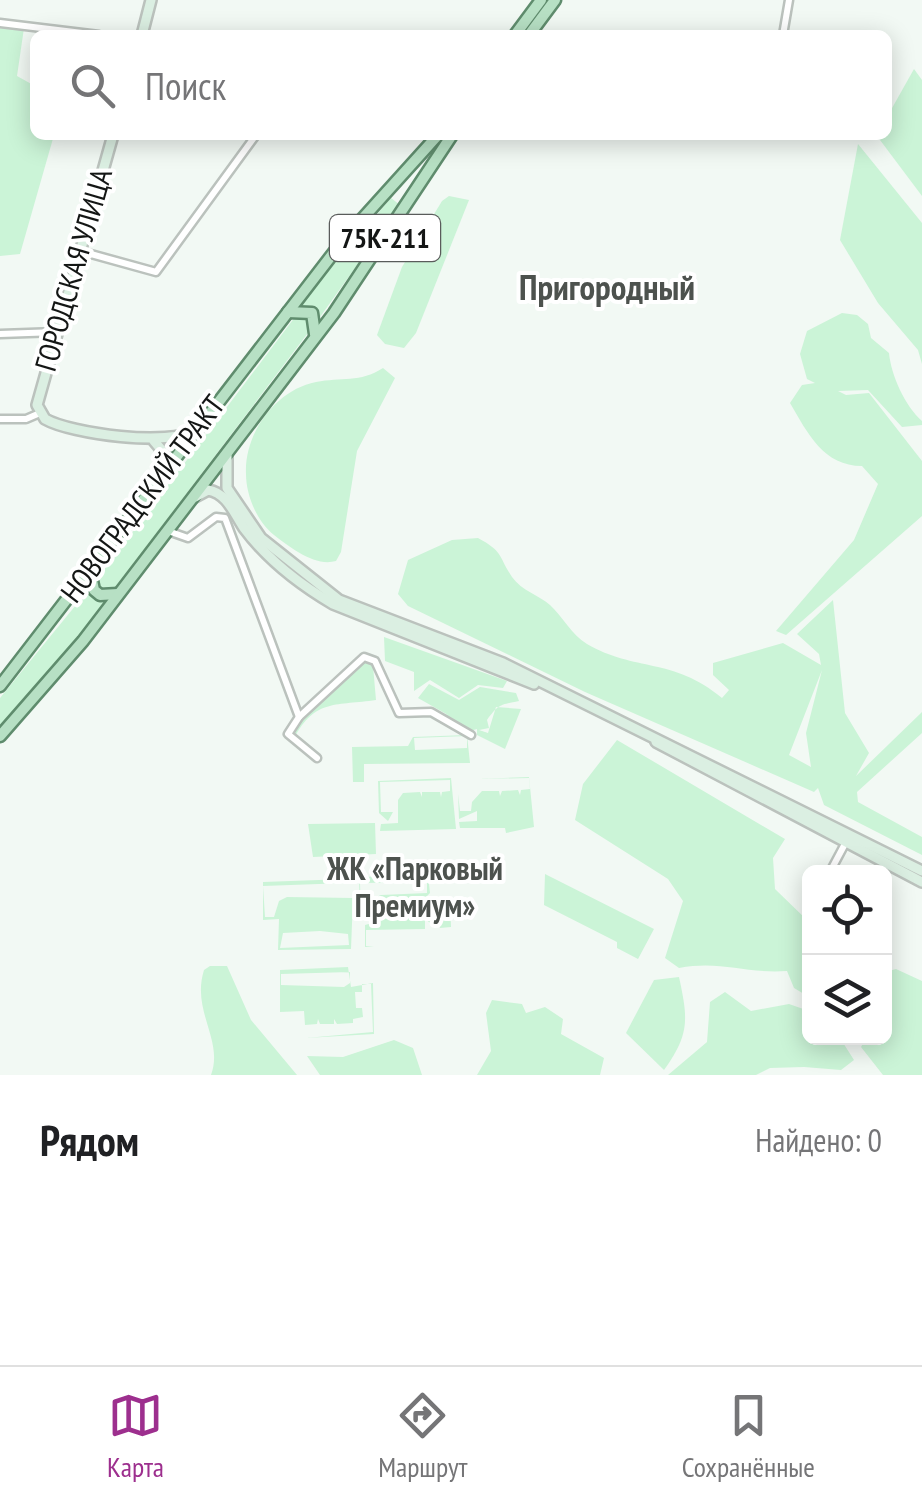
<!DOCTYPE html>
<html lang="ru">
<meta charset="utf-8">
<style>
:root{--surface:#fff;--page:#f6f6f6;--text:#202124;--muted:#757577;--line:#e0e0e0;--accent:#9d2f8e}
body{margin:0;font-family:"PT Sans Narrow",sans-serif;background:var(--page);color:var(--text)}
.controls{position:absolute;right:30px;bottom:30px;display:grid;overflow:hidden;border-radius:15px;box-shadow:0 5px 25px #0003}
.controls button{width:90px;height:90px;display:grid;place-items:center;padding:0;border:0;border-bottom:2px solid var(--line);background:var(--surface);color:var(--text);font:50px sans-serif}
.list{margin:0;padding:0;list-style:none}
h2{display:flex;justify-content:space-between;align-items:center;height:130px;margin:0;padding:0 40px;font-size:42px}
h2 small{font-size:32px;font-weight:400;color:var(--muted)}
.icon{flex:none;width:55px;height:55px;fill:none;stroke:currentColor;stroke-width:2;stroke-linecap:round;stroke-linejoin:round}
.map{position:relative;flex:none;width:922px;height:1075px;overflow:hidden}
.search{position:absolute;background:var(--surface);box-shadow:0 5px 25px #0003;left:30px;right:30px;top:30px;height:110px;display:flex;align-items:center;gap:25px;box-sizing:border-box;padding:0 35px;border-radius:15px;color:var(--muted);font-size:38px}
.sheet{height:290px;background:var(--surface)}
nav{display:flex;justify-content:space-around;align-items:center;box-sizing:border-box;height:140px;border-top:2px solid var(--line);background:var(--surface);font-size:28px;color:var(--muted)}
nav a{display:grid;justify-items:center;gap:5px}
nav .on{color:var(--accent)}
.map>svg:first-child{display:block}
</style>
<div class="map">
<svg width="922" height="1075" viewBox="0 0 922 1075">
<rect width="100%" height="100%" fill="#f2f9f4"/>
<!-- green -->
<g fill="#cbf4d7" fill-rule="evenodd">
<polygon points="0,28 24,28 17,76 35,86 35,135 54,135 20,254 0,256"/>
<polygon points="914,69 922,80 922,196 877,136 887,135 887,117"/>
<polygon points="858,144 922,223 922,364 918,350 878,303 840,240"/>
<polygon points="449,196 469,200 416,333 404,348 385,344 377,335 402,267 442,201"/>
<polygon points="391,198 400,205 320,317 314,309 299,305"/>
<path d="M842 313 857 315 868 324 871 338 889 353C891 375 905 406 922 421V425L902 427 868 390 838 391 846 395 869 393 922 461V516L786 635 776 631 854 540 878 484 862 466C824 466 808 434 790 403L802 385 815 383 807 379 800 354 807 331Z"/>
<polygon points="295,317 308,317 308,333 112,592 99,590 97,579"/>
<path d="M383 368 395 378 357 451 341 552 336 561C315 567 291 548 274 535 257 522 246 495 246 474 244 434 275 390 316 382 341 377 360 383 383 368Z"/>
<path d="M478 538C504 552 498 556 512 577 522 591 539 595 550 605 563 617 571 634 587 644 635 672 673 657 722 698L729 690 713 675V663L783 643 821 665 819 654 797 634 833 600 845 713 869 753 856 776 922 712V733L857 792 858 802 922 837V855L824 805 818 788 814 792 585 692 408 606 398 594 408 560 452 540ZM822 670 806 733 811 767 789 755Z"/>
<polygon points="89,589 106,603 0,728 0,698"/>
<polygon points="384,637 507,681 503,688 478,685 459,698 430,680 414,691 414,672 385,661"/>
<path d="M363 661 373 666 376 700C338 706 314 698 294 739L293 730Z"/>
<path d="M429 684 459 700 480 687 516 693 519 701C500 705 499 704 487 720L489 728 479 730 488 733 496 707 521 709 505 749 477 735V729L470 731 432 710 448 715 418 698Z"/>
<path d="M467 735 470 763 364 764V782H353L352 747 408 746 413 737ZM467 736V748L415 750 414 738Z"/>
<path d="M617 740 785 839 773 858 775 889 809 922V997L794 988 787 971C745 974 721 960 679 968L665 958 683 901 668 879 575 820 583 784Z"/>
<polygon points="529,777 534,827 506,833 505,828 460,828 459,822 477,821 477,811 459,819 458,794 460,811 471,811 472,802 482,791 499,791 500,796 502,791 518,790 520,795 521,790 530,789 529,778 478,779"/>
<polygon points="451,778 456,829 380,831 381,824 398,823 398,800 403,793 420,792 422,797 422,792 440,792 441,797 442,792 450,791 450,780 380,782 381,812 393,812 388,821 379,813 378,781"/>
<polygon points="375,823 376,854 313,857 308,824"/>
<polygon points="545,874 654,929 638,959 617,948 617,942 544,905"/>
<path d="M428 875 430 893 424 899 450 900 451 927 440 928 438 918 437 928 425 919V929L366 930V946H374L365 947V925L376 922 360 919 359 877ZM427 882V893L381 895 374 898 372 914H361L360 883Z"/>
<path d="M347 879V883L263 886 265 917H274L279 901 287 897 353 898 351 949 278 950 279 919 263 920V882ZM320 931 348 934 349 945 280 948 283 933Z"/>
<path d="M210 966H227L251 1020 297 1075H211C224 1040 191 1011 204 970Z"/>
<path d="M348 967 351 987 373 983 374 1034 306 1038 373 1032 371 984H362V992H355L356 1008H362L363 1017 353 1019V1023L337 1024 334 1019V1024H320L318 1019 317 1024 305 1025 304 1011 280 1012V970ZM350 972V983L344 987 281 985V974Z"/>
<polygon points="896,969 922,981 922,1075 883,1075 861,1047 866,1038 884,1038 885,972"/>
<path d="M679 977C688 1019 690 1034 664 1070L626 1033 654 980Z"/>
<polygon points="725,992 751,1011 789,1004 809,1011 810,1038 840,1038 854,1060 841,1070 804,1067 770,1068 756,1075 668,1075 707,1042 710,1002"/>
<polygon points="492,1000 522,1004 526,1013 545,1007 563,1019 561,1034 604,1058 600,1075 477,1075 491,1051 486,1013"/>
<polygon points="394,1040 413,1048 422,1075 320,1075 307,1056 343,1057"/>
</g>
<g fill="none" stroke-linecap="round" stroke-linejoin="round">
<!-- street casing -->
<g stroke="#bbc2bd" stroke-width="11">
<g id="street">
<polyline points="0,23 99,35"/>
<polyline points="783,35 789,0"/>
<polyline points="80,251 156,272 256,135"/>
<polyline points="0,334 57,332"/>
<polyline points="0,419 26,419 40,413"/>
<polyline points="168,531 188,538 216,517 225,518 299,717"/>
<polyline points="317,758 288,734 299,717 364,657 375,661 399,713 431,712 471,735"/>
<polyline points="830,872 847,840"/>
</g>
</g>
<!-- secondary casing -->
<g stroke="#bbc2bd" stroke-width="14">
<g id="secondary">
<polyline points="142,35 151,0"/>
<path d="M113 135 37 405 45 419C71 434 171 447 195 430"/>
<polyline points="154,441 165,454 163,471"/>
<polyline points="227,456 227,488 261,538 339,600 503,663 922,871"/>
<path d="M195 497 208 490C227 493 234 513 244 528 267 559 299 584 333 604L534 684"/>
<polyline points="656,742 922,882"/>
</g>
</g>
<!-- primary casing -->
<g stroke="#5f8c6d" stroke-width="15">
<g id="primary">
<polyline points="515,35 541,0"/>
<polyline points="529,35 555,0"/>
<polyline points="288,312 312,313 315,334"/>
<polyline points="90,571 94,590 100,595 118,594"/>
<polyline points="0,686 345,238 438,135"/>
<polyline points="0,736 83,641 334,313 452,135"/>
</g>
</g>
<!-- street -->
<use href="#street" stroke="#fff" stroke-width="6"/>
<!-- secondary -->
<use href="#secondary" stroke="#dbefe2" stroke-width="9"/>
<!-- primary -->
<use href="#primary" stroke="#b7e0c4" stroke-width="10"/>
</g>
<g text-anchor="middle" stroke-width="8" stroke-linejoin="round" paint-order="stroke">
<!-- shield labels -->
<rect fill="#fff" stroke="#5a5c5b" stroke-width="2.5" x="330" y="215" width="110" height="46" rx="8"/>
<g font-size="28" font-weight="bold" fill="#141615">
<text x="385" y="248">75К-211</text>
</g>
<!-- street labels -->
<g font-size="30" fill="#141615" stroke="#fff">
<text transform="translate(74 270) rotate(-74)" y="10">ГОРОДСКАЯ УЛИЦА</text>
<text transform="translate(143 499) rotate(-53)" y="10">НОВОГРАДСКИЙ ТРАКТ</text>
</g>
<!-- neighbourhood labels -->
<g font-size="32" font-weight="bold" fill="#4d524e" stroke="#fff">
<text x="415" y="880">ЖК «Парковый<tspan x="415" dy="37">Премиум»</tspan></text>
</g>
<!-- quarter labels -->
<g font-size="35" font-weight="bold" fill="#4d524e" stroke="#fff">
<text x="607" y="300">Пригородный</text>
</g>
</g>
</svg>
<div class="controls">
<button><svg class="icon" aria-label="locate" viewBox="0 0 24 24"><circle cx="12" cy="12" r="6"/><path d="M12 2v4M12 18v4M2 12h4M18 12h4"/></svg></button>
<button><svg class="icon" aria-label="layers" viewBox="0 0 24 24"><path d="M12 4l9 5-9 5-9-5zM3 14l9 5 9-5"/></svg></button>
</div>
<div class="search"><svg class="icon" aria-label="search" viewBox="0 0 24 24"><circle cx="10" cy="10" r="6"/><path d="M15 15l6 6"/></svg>Поиск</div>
</div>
<section class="sheet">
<h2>Рядом<small>Найдено: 0</small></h2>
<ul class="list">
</ul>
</section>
<nav>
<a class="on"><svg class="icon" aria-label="map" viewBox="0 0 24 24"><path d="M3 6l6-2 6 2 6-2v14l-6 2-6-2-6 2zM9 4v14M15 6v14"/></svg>Карта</a>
<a><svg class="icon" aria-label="directions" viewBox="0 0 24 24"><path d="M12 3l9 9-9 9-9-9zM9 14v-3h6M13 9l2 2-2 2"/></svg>Маршрут</a>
<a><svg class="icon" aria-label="saved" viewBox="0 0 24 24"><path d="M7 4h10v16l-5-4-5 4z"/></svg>Сохранённые</a>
</nav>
